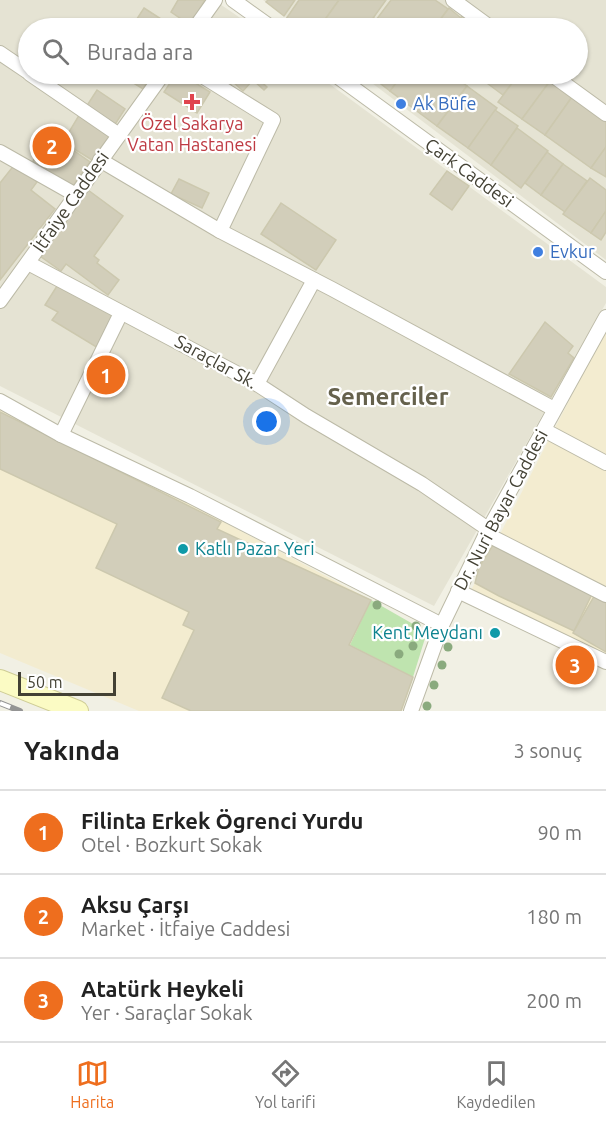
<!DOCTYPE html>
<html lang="tr">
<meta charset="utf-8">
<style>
:root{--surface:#fff;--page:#f2f2f2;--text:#222;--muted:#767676;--line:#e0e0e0;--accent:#ee6e1e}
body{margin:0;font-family:Ubuntu,sans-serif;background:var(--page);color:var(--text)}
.scale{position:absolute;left:18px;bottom:15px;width:98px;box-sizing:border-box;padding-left:6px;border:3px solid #434134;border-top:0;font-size:16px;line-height:21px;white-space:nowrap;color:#434134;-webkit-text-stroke:4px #fff;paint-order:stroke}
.you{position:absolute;left:267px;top:422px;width:21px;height:21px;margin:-15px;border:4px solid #fff;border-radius:50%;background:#1a73e8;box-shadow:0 0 0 9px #1a73e833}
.badge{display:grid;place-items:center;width:39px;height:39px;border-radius:50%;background:var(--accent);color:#fff;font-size:20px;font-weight:700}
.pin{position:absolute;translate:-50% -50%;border:3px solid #fff;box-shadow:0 2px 6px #0006}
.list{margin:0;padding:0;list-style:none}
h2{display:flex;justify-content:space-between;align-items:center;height:78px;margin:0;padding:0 24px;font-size:26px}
h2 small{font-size:20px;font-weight:400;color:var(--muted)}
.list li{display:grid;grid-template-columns:39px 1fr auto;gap:18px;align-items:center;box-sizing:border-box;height:84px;padding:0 24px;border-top:2px solid var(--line)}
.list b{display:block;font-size:22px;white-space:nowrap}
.list p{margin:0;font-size:20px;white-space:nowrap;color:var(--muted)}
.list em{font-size:20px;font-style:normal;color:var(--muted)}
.icon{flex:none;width:33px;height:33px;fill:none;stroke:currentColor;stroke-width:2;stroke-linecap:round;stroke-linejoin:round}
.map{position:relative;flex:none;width:606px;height:711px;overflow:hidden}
.search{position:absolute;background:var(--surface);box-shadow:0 2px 4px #0004;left:18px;right:18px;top:18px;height:66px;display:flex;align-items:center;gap:15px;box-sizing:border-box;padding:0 21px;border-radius:33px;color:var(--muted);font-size:22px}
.sheet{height:330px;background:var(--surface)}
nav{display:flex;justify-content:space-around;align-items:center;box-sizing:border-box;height:84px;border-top:2px solid var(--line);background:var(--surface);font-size:16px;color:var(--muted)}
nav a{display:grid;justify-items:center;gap:3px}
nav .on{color:var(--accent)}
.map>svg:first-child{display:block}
</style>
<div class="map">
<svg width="606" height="711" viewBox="0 0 606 711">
<rect width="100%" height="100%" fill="#f1f0e4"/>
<!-- residential -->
<g fill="#e5e3d3">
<polygon points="0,0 214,0 255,28 28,28 28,74 316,74 606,287 606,303 434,606 0,386"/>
<polygon points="263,0 606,0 606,260 360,74 578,74 578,28 301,28"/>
</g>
<!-- commercial -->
<g fill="#f3ecd0">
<polygon points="606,329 606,667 466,600"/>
<polygon points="0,403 371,600 413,677 402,711 139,711 0,653"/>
</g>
<!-- green -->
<polygon fill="#bfe4af" points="371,600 427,632 413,677 350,645"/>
<!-- building -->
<g fill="#d2ceba" stroke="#ccc8ae" stroke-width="1.5">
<polygon points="178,0 205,0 190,25 171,12"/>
<polygon points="268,0 295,0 284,16 266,2"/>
<polygon points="299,0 339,0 319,28 300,28 286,19"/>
<polygon points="339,0 386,0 366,28 319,28"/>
<polygon points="391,0 435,0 448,9 434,28 389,28 376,20"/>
<polygon points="144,8 175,28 131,28"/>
<polygon points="449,8 461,18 453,28 434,28"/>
<polygon points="462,16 480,28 453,28"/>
<polygon points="374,18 376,20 389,28 366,28"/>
<polygon points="119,74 152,74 143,89"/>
<polygon points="176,74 181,74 210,92 197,113 164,92"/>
<polygon points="213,74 253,74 267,87 264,90 253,80 243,91 233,82 228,87"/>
<polygon points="368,74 403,74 390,91"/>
<polygon points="403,74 450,74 467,86 437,126 390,91"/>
<polygon points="477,74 519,74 503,95 476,75"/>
<polygon points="519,74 541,74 550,81 522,119 498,102"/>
<polygon points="550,81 572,97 545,135 522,119"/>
<polygon points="467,86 497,108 468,148 437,126"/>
<polygon points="97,90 125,109 114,126 86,107"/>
<polygon points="572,97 606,121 606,147 591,168 545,135"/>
<polygon points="495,110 518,126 491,165 468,148"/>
<polygon points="81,112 112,133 92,160 63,142"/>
<polygon points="517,128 548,151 521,188 491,165"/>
<polygon points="43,129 90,162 71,189 32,165"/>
<polygon points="606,147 606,177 591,168"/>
<polygon points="547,152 563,164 541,195 525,183"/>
<polygon points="15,164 37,182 31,190 55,209 0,280 0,183"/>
<polygon points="563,164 587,181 565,212 541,195"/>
<polygon points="447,171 469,186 452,210 430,194"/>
<polygon points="590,178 606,190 606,211 591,233 563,214"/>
<polygon points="179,179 209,193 202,208 171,194"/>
<polygon points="88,190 123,216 94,256 99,260 97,263 119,280 108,295 66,264 61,271 40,256"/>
<polygon points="281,203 336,240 316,270 261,234"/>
<polygon points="606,211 606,232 601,240 591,233"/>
<polygon points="57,286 115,315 98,348 52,320 58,312 45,305"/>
<polygon points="545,322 573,346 568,353 574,358 551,397 509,374"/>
<polygon points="0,412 221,522 217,529 371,600 349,645 413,677 401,711 191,711 162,698 194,630 183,625 189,612 96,568 117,524 0,469"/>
<polygon points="495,542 593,592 574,631 499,596 475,583 479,567"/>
<polygon points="596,593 606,598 606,652 573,633"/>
</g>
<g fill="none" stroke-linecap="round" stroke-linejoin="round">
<!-- street casing -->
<g stroke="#bcbaa7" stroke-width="16">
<g id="street">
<polyline points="233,0 272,28"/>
<polyline points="453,0 491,28"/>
<polyline points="195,28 215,0"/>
<polyline points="0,53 28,72"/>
<polyline points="30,74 119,135"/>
<polyline points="199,74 273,120 220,231"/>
<polyline points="334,74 606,272"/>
<polyline points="551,74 606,114"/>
<polyline points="0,152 76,195"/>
<polyline points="100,160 220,231 332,289 554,409"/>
<polyline points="28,263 257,384 306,416 422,484 488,529"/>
<polyline points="0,301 163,74"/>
<polyline points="257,384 314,280"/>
<polyline points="0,401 61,435 190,496 442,625"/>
<polyline points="544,430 606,463"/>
<polyline points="61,435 121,313"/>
<polyline points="486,534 606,595"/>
<polyline points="458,591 606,662"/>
<polyline points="411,711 442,625 486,534 606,317"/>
</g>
</g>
<!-- secondary casing -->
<g stroke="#cfcd96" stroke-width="22">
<polyline id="secondary" points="0,680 78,711"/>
</g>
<!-- street -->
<use href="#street" stroke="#fff" stroke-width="14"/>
<!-- secondary -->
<use href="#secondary" stroke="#fbfbc4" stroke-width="20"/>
<!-- rail casing -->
<g stroke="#949494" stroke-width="6">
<polyline id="rail" points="0,703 20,711"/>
</g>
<!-- rail -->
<use href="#rail" stroke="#fff" stroke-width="4" stroke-dasharray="11" stroke-linecap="butt"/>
</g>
<!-- trees -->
<g fill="#8aaa7e">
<circle cx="377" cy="605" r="4.5"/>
<circle cx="416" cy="626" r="4.5"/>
<circle cx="413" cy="646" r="4.5"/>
<circle cx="448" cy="647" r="4.5"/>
<circle cx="399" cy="654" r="4.5"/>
<circle cx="442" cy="665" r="4.5"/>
<circle cx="434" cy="685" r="4.5"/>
<circle cx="427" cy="706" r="4.5"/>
</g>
<!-- markers -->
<path fill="#e0444e" stroke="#fff" stroke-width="2" d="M189 93h6v6h6v6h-6v6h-6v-6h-6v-6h6z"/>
<g fill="#3f7fe0" stroke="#fff" stroke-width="2">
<circle cx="401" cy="104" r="6"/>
<circle cx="538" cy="252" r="6"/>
</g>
<g fill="#0f9aa8" stroke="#fff" stroke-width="2">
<circle cx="183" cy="549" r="6"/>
<circle cx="495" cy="633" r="6"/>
</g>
<g text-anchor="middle" stroke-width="4.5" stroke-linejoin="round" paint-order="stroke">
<!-- shop labels -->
<g font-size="18" fill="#366cbe" stroke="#fff" text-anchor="start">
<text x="413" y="110">Ak Büfe</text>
<text x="550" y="258">Evkur</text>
</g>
<!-- health labels -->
<g font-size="18" fill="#be3a42" stroke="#fff">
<text x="192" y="130">Özel Sakarya<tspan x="192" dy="21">Vatan Hastanesi</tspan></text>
</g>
<!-- street labels -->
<g font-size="18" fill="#434134" stroke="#fff">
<text transform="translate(469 173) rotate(36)" y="6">Çark Caddesi</text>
<text transform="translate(71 202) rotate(-55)" y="6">İtfaiye Caddesi</text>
<text transform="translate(216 362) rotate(29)" y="6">Saraçlar Sk.</text>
<text transform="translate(501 510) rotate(-62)" y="6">Dr. Nuri Bayar Caddesi</text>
</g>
<!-- culture labels -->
<g font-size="18" fill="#0d838f" stroke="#fff" text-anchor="start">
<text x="195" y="555">Katlı Pazar Yeri</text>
<text x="483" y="639" text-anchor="end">Kent Meydanı</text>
</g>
<!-- district labels -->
<g font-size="24" font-weight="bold" fill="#65614c" stroke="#fff">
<text x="388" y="405">Semerciler</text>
</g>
</g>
</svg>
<div class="scale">50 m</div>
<div class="you"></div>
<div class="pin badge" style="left:106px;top:375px">1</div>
<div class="pin badge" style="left:52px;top:146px">2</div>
<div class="pin badge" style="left:575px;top:665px">3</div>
<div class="search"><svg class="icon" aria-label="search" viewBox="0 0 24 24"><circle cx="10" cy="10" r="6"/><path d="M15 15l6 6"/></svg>Burada ara</div>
</div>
<section class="sheet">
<h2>Yakında<small>3 sonuç</small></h2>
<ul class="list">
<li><span class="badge">1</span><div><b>Filinta Erkek Ögrenci Yurdu</b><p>Otel · Bozkurt Sokak</p></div><em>90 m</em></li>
<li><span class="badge">2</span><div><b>Aksu Çarşı</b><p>Market · İtfaiye Caddesi</p></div><em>180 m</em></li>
<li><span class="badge">3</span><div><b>Atatürk Heykeli</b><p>Yer · Saraçlar Sokak</p></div><em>200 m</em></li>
</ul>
</section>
<nav>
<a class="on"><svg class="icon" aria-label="map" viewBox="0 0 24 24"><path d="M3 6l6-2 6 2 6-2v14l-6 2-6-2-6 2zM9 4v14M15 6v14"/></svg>Harita</a>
<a><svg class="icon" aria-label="directions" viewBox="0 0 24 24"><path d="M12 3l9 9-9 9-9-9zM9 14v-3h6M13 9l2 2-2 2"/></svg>Yol tarifi</a>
<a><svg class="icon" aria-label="saved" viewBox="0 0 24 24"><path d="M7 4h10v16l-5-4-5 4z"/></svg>Kaydedilen</a>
</nav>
